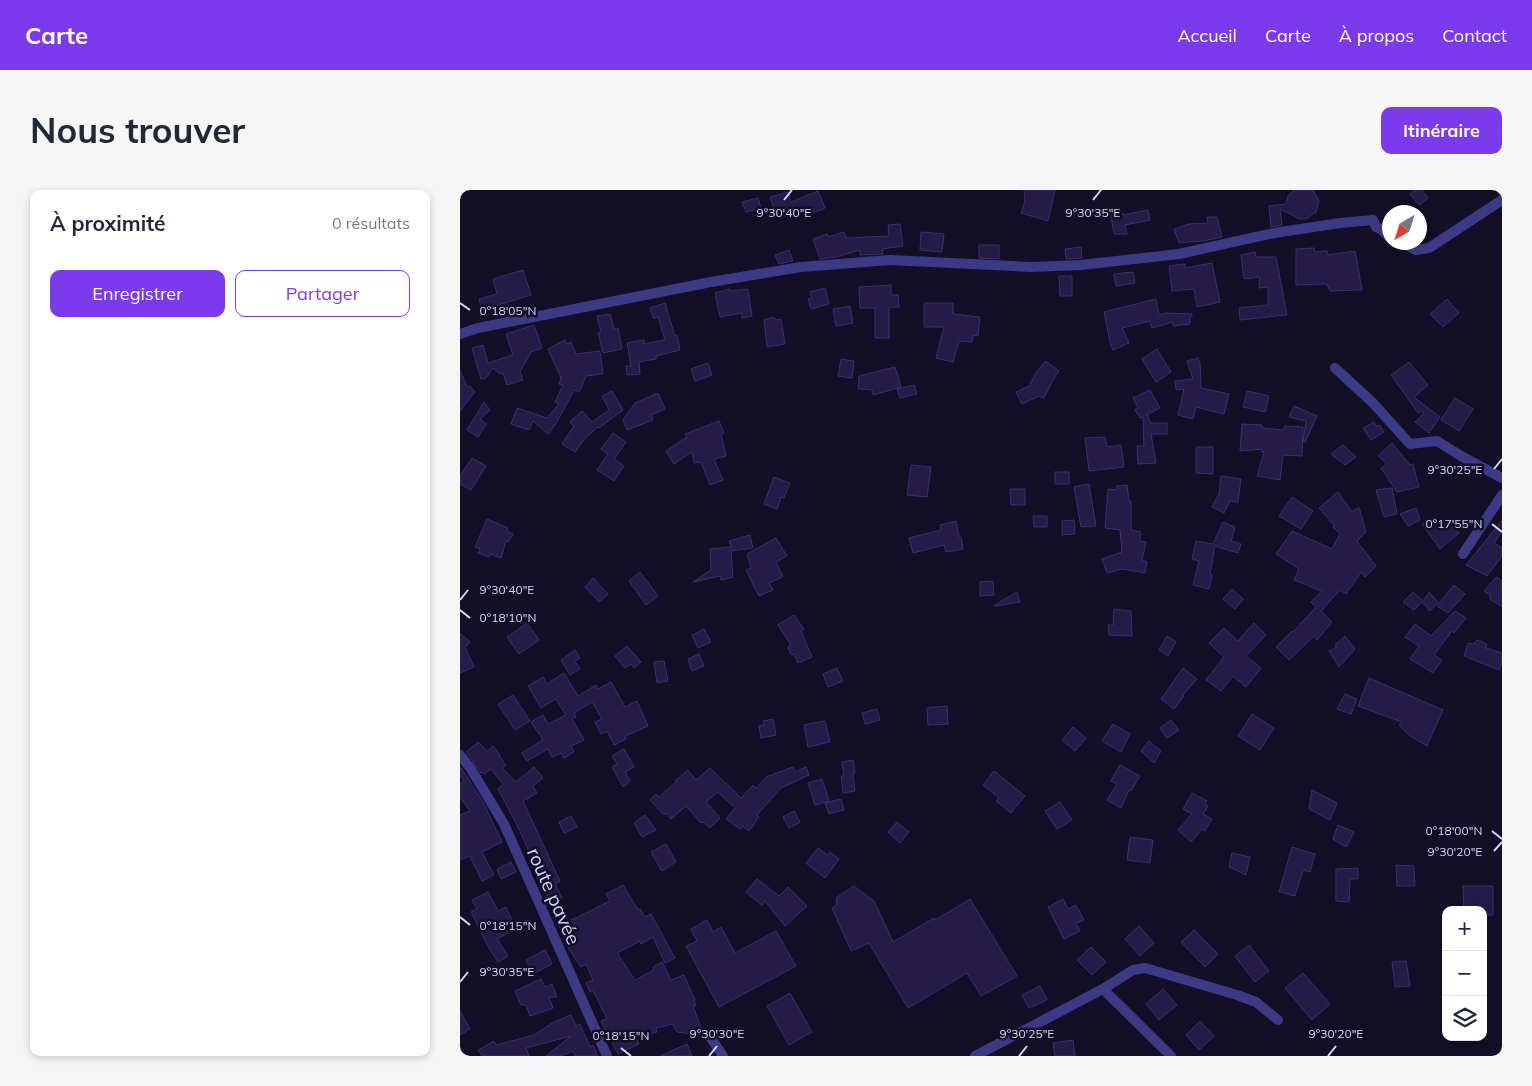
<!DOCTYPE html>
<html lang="fr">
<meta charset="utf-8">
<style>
:root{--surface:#fff;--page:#f6f6f7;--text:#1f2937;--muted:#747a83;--line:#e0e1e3;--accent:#7c3aed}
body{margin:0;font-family:Mulish,sans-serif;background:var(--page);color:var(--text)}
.controls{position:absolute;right:15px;bottom:15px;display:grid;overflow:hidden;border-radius:10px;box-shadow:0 2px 8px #0003}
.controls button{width:45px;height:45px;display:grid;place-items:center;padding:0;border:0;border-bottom:1px solid var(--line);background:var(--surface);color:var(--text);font:25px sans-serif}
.compass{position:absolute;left:922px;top:15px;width:45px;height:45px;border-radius:50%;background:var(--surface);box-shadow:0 2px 8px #0003;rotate:219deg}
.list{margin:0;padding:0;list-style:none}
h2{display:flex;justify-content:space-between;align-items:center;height:65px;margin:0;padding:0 20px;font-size:21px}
h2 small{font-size:16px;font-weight:400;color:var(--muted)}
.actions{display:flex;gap:10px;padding:15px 20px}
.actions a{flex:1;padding:11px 0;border:1px solid var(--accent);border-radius:10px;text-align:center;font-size:18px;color:var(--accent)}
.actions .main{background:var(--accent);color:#fff}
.icon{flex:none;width:28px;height:28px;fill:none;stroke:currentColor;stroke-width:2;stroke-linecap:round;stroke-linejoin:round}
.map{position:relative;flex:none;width:1042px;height:866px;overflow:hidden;border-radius:10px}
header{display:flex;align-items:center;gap:30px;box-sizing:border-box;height:70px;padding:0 25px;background:var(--accent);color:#fff}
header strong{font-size:24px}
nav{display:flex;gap:28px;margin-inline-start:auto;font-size:18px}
.intro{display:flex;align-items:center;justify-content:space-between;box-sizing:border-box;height:120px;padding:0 30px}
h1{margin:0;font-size:35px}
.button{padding:12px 22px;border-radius:10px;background:var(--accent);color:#fff;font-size:18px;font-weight:700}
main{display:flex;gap:30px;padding:0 30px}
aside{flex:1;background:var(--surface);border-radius:10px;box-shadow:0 2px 8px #0003}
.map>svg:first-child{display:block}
</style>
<header>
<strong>Carte</strong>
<nav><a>Accueil</a><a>Carte</a><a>À propos</a><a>Contact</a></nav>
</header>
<div class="intro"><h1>Nous trouver</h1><a class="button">Itinéraire</a></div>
<main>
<aside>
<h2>À proximité<small>0 résultats</small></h2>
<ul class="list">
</ul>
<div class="actions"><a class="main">Enregistrer</a><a>Partager</a></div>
</aside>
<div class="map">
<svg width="1042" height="866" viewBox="0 0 1042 866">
<rect width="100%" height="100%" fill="#130f26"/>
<!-- building -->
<g fill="#241b47" stroke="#3b2d73">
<polygon points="564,0 595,0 588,31 561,23 565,10"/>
<polygon points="834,0 852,0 855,3 859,12 856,22 848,28 843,29 838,28 820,19 822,35 811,37 809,16 826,14 828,6"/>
<polygon points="955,0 962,0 968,8 959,15 950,4"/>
<polygon points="358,1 365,18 347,25 343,17 312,26 311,20 314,19 310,7 328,2 331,12"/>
<polygon points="298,8 301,18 286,22 282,12"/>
<polygon points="688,20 690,30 665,35 667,44 654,44 651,25 663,23 663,25"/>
<polygon points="747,27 757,27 762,47 743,51 719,53 714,39 729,34 748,33"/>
<polygon points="440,34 443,56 422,59 423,64 400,65 400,60 376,67 360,69 353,49 368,44 368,47 384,42 386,48 429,46 428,35"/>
<polygon points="461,42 484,44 482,62 460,60"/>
<polygon points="519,55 539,55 539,69 519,68"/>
<polygon points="621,57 622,68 606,69 605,59"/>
<polygon points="854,58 855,62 867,61 868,65 895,61 902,100 870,101 867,94 836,95 836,59"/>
<polygon points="329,60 333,71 319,74 315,65"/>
<polygon points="795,62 796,67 816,67 827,125 780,130 779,118 808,115 808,97 799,98 800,87 784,89 781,65"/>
<polygon points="752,73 760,112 737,117 734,99 712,101 709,76 725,74 725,78"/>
<polygon points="63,80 71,105 22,120 19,109 37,104 33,89"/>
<polygon points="673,82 675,93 656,96 654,84"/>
<polygon points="599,86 612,86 612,106 600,106"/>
<polygon points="431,95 431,105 438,105 439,117 429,117 429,148 415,148 415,118 400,118 399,97"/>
<polygon points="365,98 369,114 351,119 348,109 352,108 350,102"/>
<polygon points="270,99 270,101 288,99 292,126 282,128 282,123 260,127 255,103"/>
<polygon points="696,109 699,125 706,123 732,124 732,126 730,127 730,134 713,136 713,132 692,138 690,131 662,138 669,153 653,160 650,152 644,122"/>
<polygon points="987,109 999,123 983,137 970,124"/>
<polygon points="205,113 215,146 217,145 220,160 196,166 196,169 179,172 180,184 167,185 166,176 171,176 167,153 184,150 184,154 205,150 198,127 194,129 190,118"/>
<polygon points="464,113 493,113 493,124 520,127 518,146 513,145 512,152 499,151 493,172 476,168 484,137 464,137"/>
<polygon points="390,116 393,133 376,136 373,119"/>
<polygon points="150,124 154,139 158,138 162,159 143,163 138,143 141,142 137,126"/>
<polygon points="314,127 316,130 321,129 325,154 307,157 304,130"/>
<polygon points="74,135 82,158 71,162 60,182 63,190 47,195 43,183 41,184 33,178 26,188 21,189 12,158 23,155 28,173 53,165 46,144"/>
<polygon points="105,150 107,154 111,152 116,164 140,161 143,184 126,186 119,202 114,200 97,232 88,244 73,231 69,240 51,234 57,218 87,228 99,214 95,212 103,195 99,194 101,188 88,159"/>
<polygon points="697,159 711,182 696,192 682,169"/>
<polygon points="738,168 740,173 741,198 769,204 764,224 736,217 733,229 718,225 724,199 716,200 715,191 733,189 727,171"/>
<polygon points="381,169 394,171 392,188 378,186"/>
<polygon points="586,171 599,181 594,188 584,208 579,206 562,214 556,202 569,196 577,181"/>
<polygon points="949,172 968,195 954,207 980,227 969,243 955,232 964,223 962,221 958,223 931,185"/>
<polygon points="248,173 252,185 235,191 231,179"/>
<polygon points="435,177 441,197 413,205 412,200 398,199 399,186"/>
<polygon points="0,180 7,197 10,196 15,202 0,221"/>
<polygon points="454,195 457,204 440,208 437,199"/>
<polygon points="690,200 700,218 686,225 688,225 690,233 707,233 707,244 691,244 696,273 678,274 677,256 684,256 683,227 680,228 675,220 678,218 673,208"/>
<polygon points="152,201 163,220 139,238 138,237 125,248 115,262 102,254 114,236 110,232 122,221 132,232 149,220 142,206"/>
<polygon points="787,201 809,206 805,222 783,217"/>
<polygon points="198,203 205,219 191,225 193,230 167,240 163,230 175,213"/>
<polygon points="995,208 1013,219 999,241 981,230"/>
<polygon points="24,212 30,220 20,229 26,234 18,247 7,240"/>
<polygon points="834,216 857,226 845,252 843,251 846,231 829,227"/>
<polygon points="259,231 264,243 261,244 266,266 254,269 263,290 250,295 241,272 234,273 232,262 214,274 206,261 227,247 225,244"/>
<polygon points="914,232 916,236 920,235 924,242 911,250 903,238"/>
<polygon points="782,234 802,235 802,238 823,240 825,236 843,237 842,266 823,265 820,290 797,286 804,262 802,262 802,259 780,261"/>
<polygon points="153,243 166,252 154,269 164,276 154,291 137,280 148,264 141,259"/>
<polygon points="645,247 647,257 661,255 664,277 629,281 625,248"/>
<polygon points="932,253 950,275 953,274 959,297 937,302 921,278 927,274 918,266"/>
<polygon points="883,255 896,267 885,275 871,264"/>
<polygon points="736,257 753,257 753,284 736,283"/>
<polygon points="12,268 26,276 11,300 0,294 0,286"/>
<polygon points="451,275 471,277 467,307 447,305"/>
<rect x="595" y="282" width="14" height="12"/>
<polygon points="761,286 781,289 778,312 770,311 764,323 752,317 759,304"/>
<polygon points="314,287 330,293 324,308 321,307 317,319 304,314"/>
<polygon points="629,294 636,336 621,337 614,297"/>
<polygon points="667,295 669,311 671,311 671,340 681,342 680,351 686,352 682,370 687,372 685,383 662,379 647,383 642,369 662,362 660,340 645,338 648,299 657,300 657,296"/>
<polygon points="932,298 937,324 924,327 916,300"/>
<polygon points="550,299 565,299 565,315 551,315"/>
<polygon points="878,302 892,322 899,317 906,342 897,351 916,376 905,387 901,382 886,404 880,400 861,421 872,432 857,450 854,446 829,470 816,457 832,441 833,442 856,417 851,412 862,401 834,390 839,379 816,364 832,341 872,359 880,344 873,337 875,336 859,318"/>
<polygon points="832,307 853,321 841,339 819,326"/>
<polygon points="956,318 960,330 948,336 940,324"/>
<polygon points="573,326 587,326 587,337 574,337"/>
<polygon points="27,329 48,338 47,341 53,344 48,352 46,351 41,368 30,364 29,367 18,363 20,359 15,357"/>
<polygon points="972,329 979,336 990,331 999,343 980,359 962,334"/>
<polygon points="614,330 615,344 602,345 602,331"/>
<polygon points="1042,330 1042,341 1034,353 1042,358 1042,366 1027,386 1006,375"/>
<polygon points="496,331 499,347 501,347 503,359 486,362 484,355 453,363 449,348 481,340 480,335"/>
<polygon points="763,332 775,337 771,351 781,354 778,363 755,356 750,384 752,385 749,399 733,395 739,371 732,369 736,351 753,354"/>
<polygon points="290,345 293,358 271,361 273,387 261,390 260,386 233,392 251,380 250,359 271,357 269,351"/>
<polygon points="316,348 327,366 316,372 323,387 309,393 313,400 299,406 286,380 291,378 287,364"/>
<polygon points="180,382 198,406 186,415 169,391"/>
<polygon points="1036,387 1042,391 1042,417 1030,409 1030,405 1024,401"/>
<polygon points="133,388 148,404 139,412 125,397"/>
<polygon points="533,391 534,405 520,406 520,392"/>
<polygon points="994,395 1005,404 988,423 977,416"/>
<polygon points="772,399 783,409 775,419 763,409"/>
<polygon points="557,402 560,412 535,416 535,415"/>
<polygon points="953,402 963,411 969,402 978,412 970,421 962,412 954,420 943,412"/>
<polygon points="654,419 671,421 672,446 649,445 648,435 653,435"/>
<polygon points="995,421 1006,428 994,443 992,441 974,465 982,470 973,483 950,469 959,456 945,447 955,434 971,446"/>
<polygon points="334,425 344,439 341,441 352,467 338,473 334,464 331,465 328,457 331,455 318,435"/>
<polygon points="67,433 79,450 59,464 47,447"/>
<polygon points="794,433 806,445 786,466 801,478 786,497 773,486 761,501 746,490 764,467 749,453 764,438 778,451"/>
<polygon points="244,439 251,452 238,458 232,445"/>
<polygon points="0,443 10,452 5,457 14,477 0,483"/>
<polygon points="707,446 716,452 708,466 699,460"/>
<polygon points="885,446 895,459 879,477 869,461 877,457 875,455"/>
<polygon points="1017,450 1027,454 1026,458 1042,463 1042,472 1039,480 1004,466 1008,453 1014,454"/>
<polygon points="167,456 181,472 174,478 171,474 165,478 155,466"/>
<polygon points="115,460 120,468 115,471 120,479 110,485 101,470"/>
<polygon points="239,464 244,476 232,481 228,469"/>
<polygon points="204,471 208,491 197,493 194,472"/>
<polygon points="377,478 383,491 368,497 363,484"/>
<polygon points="723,478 737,489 723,505 724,506 714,519 701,509"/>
<polygon points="104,483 118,506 136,495 138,499 151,492 165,517 177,511 188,536 165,546 166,549 154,555 147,541 141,544 135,532 142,529 132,512 114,523 116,527 112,529 124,550 111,556 114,562 104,568 101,563 92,567 88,559 67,571 62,563 83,550 71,532 83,525 88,534 106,525 96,509 81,518 68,496 83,487 87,494"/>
<polygon points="909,488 983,520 967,556 950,546 939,535 942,532 898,516"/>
<polygon points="885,504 897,509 891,524 877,519"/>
<polygon points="53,505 70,531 55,540 38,514"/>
<polygon points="487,516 488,534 468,535 467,518"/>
<polygon points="417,519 420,530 405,534 402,523"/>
<polygon points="792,524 814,538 800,560 778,546"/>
<polygon points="313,529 316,545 301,548 299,536 304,535 303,531"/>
<polygon points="711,530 719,540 707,548 700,538"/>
<polygon points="365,531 370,552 348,557 344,535"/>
<polygon points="653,534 670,544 661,562 642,551"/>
<polygon points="613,537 626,548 615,561 602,550"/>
<polygon points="689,551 701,561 694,573 681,561"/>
<polygon points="18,552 27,561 33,556 40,565 39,566 46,575 42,578 56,592 74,577 83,588 73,596 77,603 63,611 100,691 95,694 102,708 91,714 86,703 87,702 59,639 38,599 43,594 31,579 24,584 22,582 21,583 6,562"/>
<polygon points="164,559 174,577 165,582 170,591 163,597 152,577 157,574 152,566"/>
<polygon points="393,570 395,583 393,584 395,601 383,603 381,586 384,586 382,572"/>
<polygon points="660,575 680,586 671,601 669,600 661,618 647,610 657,594 651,591"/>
<polygon points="0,576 23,612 42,652 22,662 34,685 22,691 10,666 0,670 0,625 10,621 0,607 0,594 4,591 0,585"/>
<polygon points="333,577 335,582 346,577 349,585 321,598 297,625 299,627 289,641 282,636 280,639 266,629 275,618 258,602 246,612 260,628 250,638 243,632 241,633 226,616 211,629 206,623 204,625 190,610 196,604 199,607 216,592 215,591 228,580 236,590 250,578 265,593 266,593 281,608 293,595 296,598 306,587"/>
<polygon points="534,581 565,606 551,623 536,611 539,608 523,595"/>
<polygon points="362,589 369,611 355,615 348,593"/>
<polygon points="852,600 877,613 870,630 849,619"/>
<polygon points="732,603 747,611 745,614 748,616 743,624 752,629 745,641 742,639 731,652 718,640 732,624 723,619"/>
<polygon points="381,609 384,620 369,624 365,613"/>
<polygon points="600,612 612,630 597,639 585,621"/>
<polygon points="334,621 340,632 329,638 323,627"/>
<polygon points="185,625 196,640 182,647 174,633"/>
<polygon points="111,626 117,637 104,643 99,632"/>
<polygon points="437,632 449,642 440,653 428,642"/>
<polygon points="878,635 894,642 886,657 873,649"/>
<polygon points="670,647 693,650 690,673 667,670"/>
<polygon points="206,654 216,672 202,681 191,662"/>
<polygon points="832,657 855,664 850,682 843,680 835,706 819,702"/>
<polygon points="358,658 368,665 370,662 379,669 365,688 346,673"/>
<polygon points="772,663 790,667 786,685 769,677"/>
<polygon points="51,672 56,682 41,689 37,679"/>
<polygon points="936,675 954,676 955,696 937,696"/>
<polygon points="898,678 898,689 890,689 889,712 876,711 876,679"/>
<polygon points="297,689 319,706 328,697 347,716 325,736 305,711 302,715 286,702"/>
<polygon points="163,695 178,720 180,719 185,727 191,724 215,768 205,773 193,747 181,754 180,751 157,763 175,790 194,780 193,777 202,772 211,790 224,785 235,810 234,810 236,816 233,816 242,840 231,844 217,842 213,834 196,838 197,842 176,848 179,854 158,864 141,831 147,829 133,800 130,802 126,793 133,790 126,774 121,777 109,759 99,735 118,727 150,711 146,704"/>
<polygon points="394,696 414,711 433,752 474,728 475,730 510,709 557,786 521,806 507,783 448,818 409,753 391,761 372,718 377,714 376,708"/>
<polygon points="1003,696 1033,696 1033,725 1023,725 1023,720 1004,720"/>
<polygon points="28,702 38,721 46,717 54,734 45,738 48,743 37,749 48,766 38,772 30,760 11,722 17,719 12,710"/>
<polygon points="603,709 608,719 616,715 624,730 616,733 620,741 604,749 588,717"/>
<polygon points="247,730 253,742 261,737 275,763 316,741 336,776 259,817 226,756 237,751 231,739"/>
<polygon points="679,736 694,753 680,766 665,749"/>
<polygon points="734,740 758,764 745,777 721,752"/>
<polygon points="789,755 809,781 795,792 775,766"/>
<polygon points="631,757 646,772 632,785 617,770"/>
<polygon points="85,760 92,774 73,784 66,770"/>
<polygon points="946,771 950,796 935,797 932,772"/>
<polygon points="843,783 870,814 852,830 825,798"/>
<polygon points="81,789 85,797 92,794 97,807 89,807 93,818 70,826 66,815 61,815 55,801"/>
<polygon points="580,796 587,810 569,818 562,805"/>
<polygon points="703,799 717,815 699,830 686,814"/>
<polygon points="330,803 352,842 329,855 307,816"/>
<polygon points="0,821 10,839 0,845"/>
<polygon points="111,825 116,836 120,834 130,857 133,855 138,866 115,866 113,861 101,866 86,866 111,846 66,858 69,866 22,866 18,860 34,851 36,855 74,845 94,832"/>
<polygon points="740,831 754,846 739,860 726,845"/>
<polygon points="613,850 615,866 595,866 593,853"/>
<polygon points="227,854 232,866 200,866"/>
</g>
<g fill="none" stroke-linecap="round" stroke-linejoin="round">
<!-- street -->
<g stroke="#3d3a85" stroke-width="10">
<polyline points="940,52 956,60 969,58 1042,10"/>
<polyline points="0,144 18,138 251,92 341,77 430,70 571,77 621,75 719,64 814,43 880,33 913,30 916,37 921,39 929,47"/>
<polyline points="875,178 913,213 950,254 977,251 1001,266 1042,288"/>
<polyline points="1003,364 1042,305"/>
<polyline points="0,565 11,579 44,634 147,866"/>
<polyline points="643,799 711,866"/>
<polyline points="249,845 263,866"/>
<polyline points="515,866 643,799 673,780 685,778 777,805 796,812 818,830"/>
</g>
</g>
<!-- ticks -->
<path fill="none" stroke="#d9d4ff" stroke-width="2" d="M324 10 332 0M633 10 641 0M0 113 10 120M1034 279 1042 269M1032 334 1042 342M0 410 8 400M0 420 10 428M1032 641 1042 649M1034 661 1042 652M0 727 10 735M0 792 8 782M161 858 171 866M249 866 257 856M559 866 567 856M868 866 876 856"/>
<g text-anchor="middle" stroke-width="5" stroke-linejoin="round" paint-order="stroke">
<!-- street labels -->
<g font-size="19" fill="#d9d4ff" stroke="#130f26">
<text transform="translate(94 706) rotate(66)" y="7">route pavée</text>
</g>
</g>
<g font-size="12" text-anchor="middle" fill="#d9d4ff" stroke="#130f26" stroke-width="5" stroke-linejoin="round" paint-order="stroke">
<text x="324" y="27">9°30'40"E</text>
<text x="633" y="27">9°30'35"E</text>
<text x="48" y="125">0°18'05"N</text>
<text x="995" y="284">9°30'25"E</text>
<text x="994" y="338">0°17'55"N</text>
<text x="47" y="404">9°30'40"E</text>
<text x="48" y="432">0°18'10"N</text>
<text x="994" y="645">0°18'00"N</text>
<text x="995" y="666">9°30'20"E</text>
<text x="48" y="740">0°18'15"N</text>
<text x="47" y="786">9°30'35"E</text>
<text x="257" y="848">9°30'30"E</text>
<text x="567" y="848">9°30'25"E</text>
<text x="876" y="848">9°30'20"E</text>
<text x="161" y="850">0°18'15"N</text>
</g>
</svg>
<div class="controls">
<button>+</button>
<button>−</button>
<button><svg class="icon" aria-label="layers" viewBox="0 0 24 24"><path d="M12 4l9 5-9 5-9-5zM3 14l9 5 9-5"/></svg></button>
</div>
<svg class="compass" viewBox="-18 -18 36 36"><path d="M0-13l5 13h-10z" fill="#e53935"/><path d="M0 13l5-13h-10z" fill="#747a83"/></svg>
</div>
</main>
